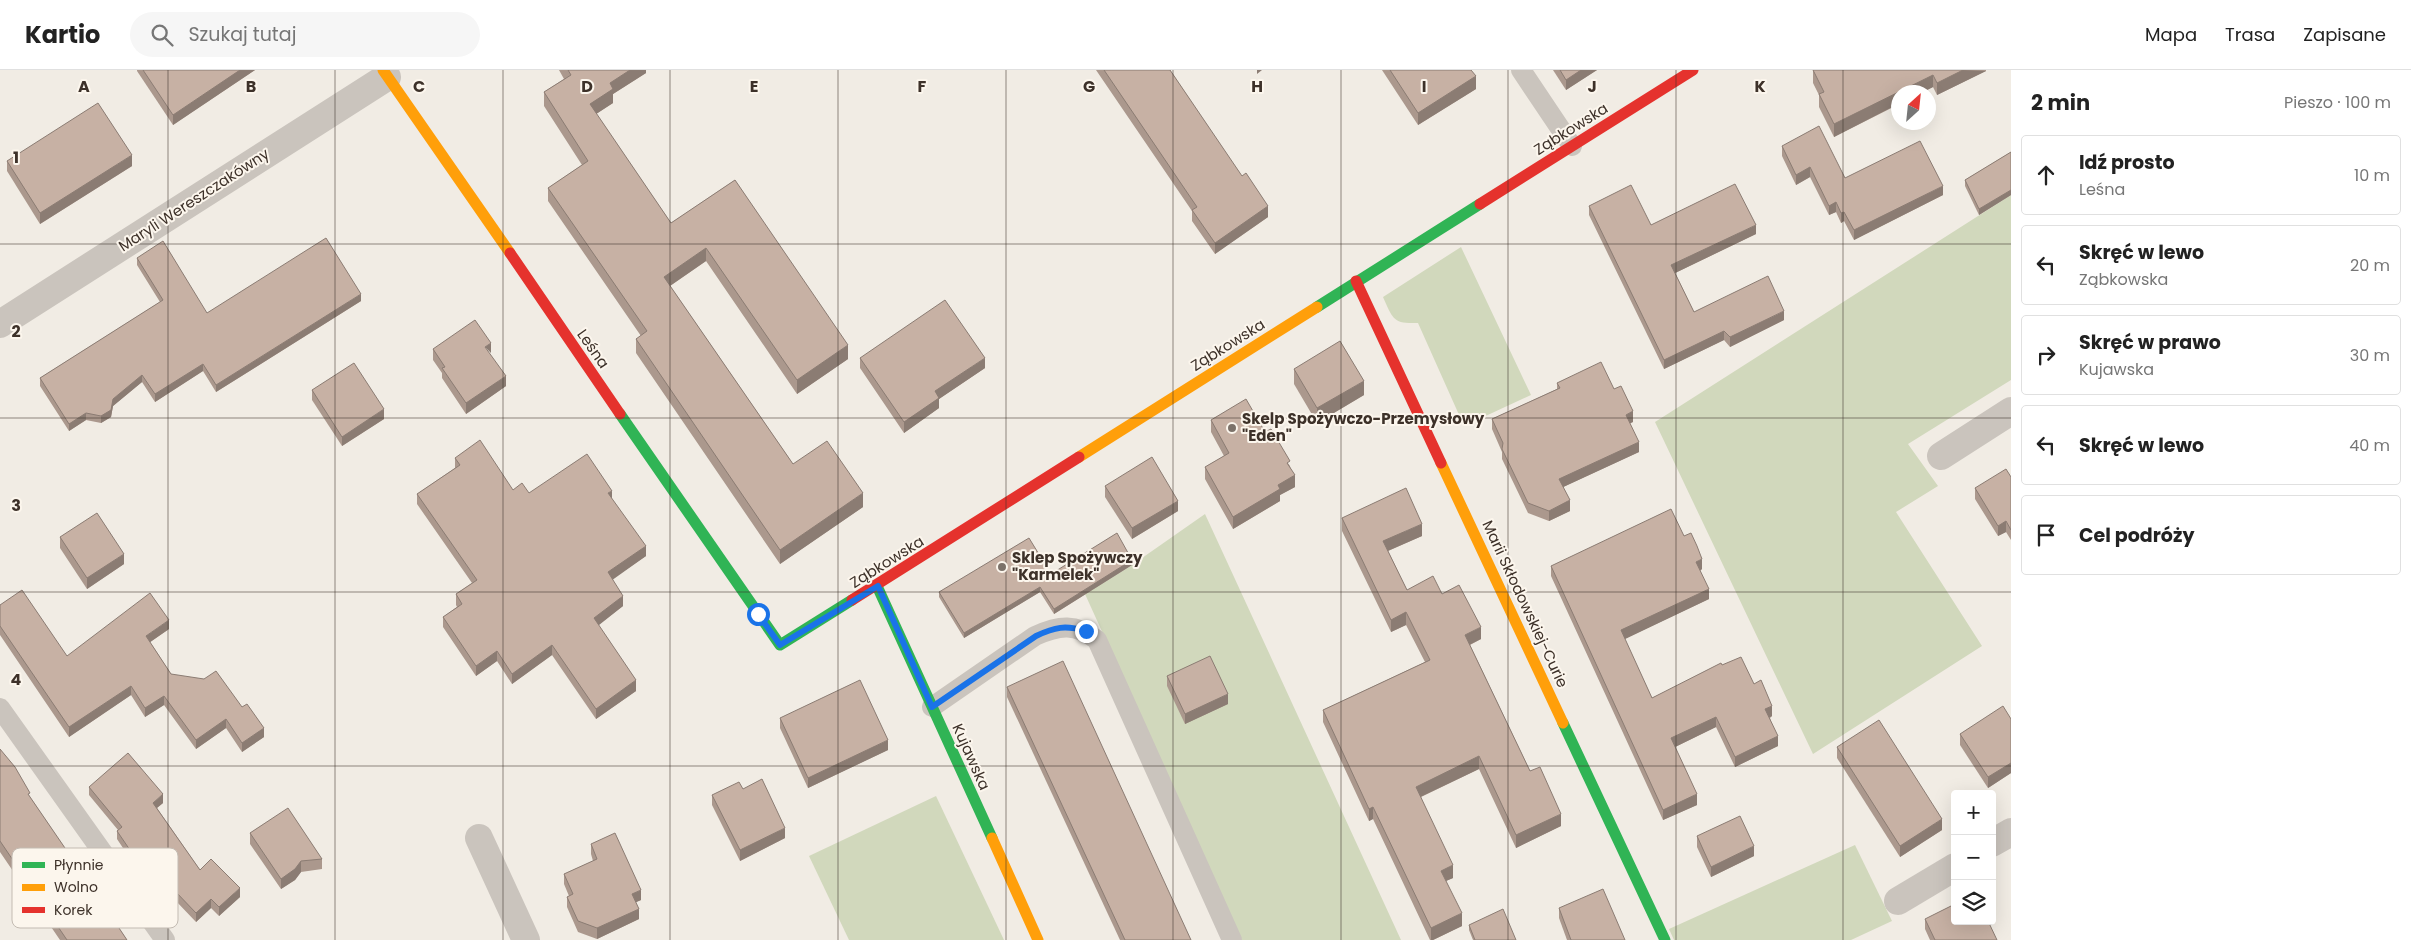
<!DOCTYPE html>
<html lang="pl">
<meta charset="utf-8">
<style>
:root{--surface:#fff;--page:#f6f6f6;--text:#222;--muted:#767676;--line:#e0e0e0}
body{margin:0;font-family:Poppins,sans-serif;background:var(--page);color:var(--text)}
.controls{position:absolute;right:15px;bottom:15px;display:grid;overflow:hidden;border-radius:5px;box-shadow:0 5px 20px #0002}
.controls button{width:45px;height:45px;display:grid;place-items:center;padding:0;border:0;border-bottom:1px solid var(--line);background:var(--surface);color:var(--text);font:25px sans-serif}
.compass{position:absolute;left:1891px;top:15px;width:45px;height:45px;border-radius:50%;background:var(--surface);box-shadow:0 5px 20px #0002;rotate:27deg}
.stop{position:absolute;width:15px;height:15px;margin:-11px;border:4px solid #1a73e8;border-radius:50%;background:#fff}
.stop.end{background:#1a73e8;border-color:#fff;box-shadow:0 1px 5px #0008}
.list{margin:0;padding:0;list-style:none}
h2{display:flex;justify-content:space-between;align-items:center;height:65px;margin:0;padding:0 20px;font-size:21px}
h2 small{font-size:16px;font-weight:400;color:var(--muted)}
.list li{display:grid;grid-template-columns:32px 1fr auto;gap:15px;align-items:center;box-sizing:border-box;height:80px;margin:0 10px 10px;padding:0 10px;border:1px solid var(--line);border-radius:5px}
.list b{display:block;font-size:19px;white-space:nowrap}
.list p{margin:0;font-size:16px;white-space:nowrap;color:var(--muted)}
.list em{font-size:16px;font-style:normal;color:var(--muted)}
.icon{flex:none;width:28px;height:28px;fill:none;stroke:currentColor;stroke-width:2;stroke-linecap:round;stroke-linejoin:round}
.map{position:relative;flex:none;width:2011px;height:870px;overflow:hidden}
header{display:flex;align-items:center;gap:30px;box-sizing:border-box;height:70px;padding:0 25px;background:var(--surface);border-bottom:1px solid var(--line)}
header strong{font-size:24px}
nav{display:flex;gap:28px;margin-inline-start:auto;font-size:18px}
.search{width:350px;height:45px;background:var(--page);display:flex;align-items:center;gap:12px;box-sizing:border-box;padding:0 18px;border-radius:28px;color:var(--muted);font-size:19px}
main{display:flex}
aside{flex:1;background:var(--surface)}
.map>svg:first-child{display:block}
</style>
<header>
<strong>Kartio</strong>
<div class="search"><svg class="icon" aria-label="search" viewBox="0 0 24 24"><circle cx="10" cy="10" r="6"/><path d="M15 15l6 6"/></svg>Szukaj tutaj</div>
<nav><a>Mapa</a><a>Trasa</a><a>Zapisane</a></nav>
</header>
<main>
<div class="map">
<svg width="2011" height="870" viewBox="0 0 2011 870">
<rect width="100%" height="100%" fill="#f1ece4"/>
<!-- green -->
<g fill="#d1d8bc">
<polygon points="2011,125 2011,310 1908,374 1938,416 1896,442 1982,576 1813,684 1655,352"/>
<path d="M1461 177 1531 325 1464 356 1418 253C1393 254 1393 249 1383 227Z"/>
<polygon points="1205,444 1401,870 1242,870 1085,524 1132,495"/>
<polygon points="936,726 1004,870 849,870 809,786"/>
<polygon points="1855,775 1892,851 1851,870 1674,870 1669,859"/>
</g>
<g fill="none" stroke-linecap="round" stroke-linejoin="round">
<!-- lane -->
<g stroke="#cac4bd" stroke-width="20">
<polyline points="1521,0 1572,76"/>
<path d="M932 637 1035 566C1059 555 1076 553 1097 570L1232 870"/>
<polyline points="0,638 165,870"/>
</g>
<!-- street -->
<g stroke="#cac4bd" stroke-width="28">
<polyline points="0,254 387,7"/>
<polyline points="1941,386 2011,341"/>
<polyline points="479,768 526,870"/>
<polyline points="1992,773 2011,762"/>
<polyline points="1898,831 1955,797"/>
</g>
<!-- fast -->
<g stroke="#30b455" stroke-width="11">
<polyline points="1317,237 1480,134"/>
<polyline points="620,344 780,575 852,530"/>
<polyline points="877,516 992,768"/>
<polyline points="1563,653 1665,870"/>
</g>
<!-- slow -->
<g stroke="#ff9f0a" stroke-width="11">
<polyline points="383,0 510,183"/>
<polyline points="1079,387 1317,237"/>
<polyline points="1441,393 1563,653"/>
<polyline points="992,768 1038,870"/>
</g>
<!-- jam -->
<g stroke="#e5322d" stroke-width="11">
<polyline points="1480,134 1693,0"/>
<polyline points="510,183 620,344"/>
<polyline points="1356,211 1441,393"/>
<polyline points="852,530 1079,387"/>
</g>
</g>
<!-- wall -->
<g fill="#ab988d">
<polygon points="137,0 255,0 173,55 137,1"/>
<polygon points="559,0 646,0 646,3 613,24 613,33 596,44 671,153 735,110 848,289 797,324 706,191 670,216 793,394 863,437 780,494 636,283 636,269 641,266 548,131 548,118 582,95 544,36 544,22 564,9"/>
<polygon points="1096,0 1170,0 1268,147 1215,184 1192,151 1192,141"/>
<polygon points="1382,0 1471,0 1476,19 1418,55"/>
<polygon points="1553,0 1597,0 1566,20"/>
<polygon points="1813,0 1986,0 1986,1 1937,25 1933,17 1834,67 1819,37 1819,25 1813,13"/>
<polygon points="1782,76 1845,108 1943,125 1854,170 1844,151 1841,153 1836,142 1829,145 1810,107 1796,115 1782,86"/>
<polygon points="2011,82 2011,125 1979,145 1965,116 1965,110"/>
<polygon points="7,91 132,96 40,154 7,101"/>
<polygon points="1589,136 1651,155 1756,164 1675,203 1694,242 1784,250 1730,277 1724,270 1664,299 1589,145"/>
<polygon points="137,188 207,243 361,231 216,322 203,301 155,332 142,312 113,336 111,347 101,353 86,350 69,361 40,316 40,308 160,232 137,195"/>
<polygon points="433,279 506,316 466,344 442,308 442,303 433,290"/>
<polygon points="860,288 985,298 939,329 939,338 904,363 860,298"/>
<polygon points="1294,299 1364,325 1317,353 1294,314"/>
<polygon points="1557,313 1614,319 1633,352 1630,353 1639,382 1563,417 1570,441 1549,451 1528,443 1502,389 1502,382 1492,359 1492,349 1557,319"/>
<polygon points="312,320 384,349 342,376 312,330"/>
<polygon points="1211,350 1265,362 1290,396 1295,417 1280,425 1280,431 1233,459 1205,409 1205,397 1224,386 1211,362"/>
<polygon points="455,388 513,420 529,423 612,429 646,486 612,509 623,536 598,555 636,621 596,649 552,585 512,614 497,591 476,606 443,557 443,547 457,537 456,535 456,524 472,513 417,434 417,424 455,398"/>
<polygon points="2011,407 2011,470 2006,462 1998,466 1975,429 1975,418"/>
<polygon points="1105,416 1178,441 1132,469 1105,427"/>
<polygon points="1342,448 1422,466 1388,481 1407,520 1442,524 1481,569 1470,575 1530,701 1561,756 1516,778 1479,699 1421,727 1453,808 1446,811 1462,856 1433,870 1430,870 1373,749 1369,751 1323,652 1323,640 1425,592 1406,555 1391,562 1342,461"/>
<polygon points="1684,466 1702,499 1700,501 1709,529 1624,569 1652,628 1722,595 1754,614 1772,646 1770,648 1778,676 1735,697 1716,657 1675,677 1697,735 1663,750 1551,506 1551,496"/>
<polygon points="60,467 124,494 87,519 60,478"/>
<polygon points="1132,495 1054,544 1040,522 964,568 939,527 939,522 1051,504"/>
<polygon points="0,535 67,586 169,559 150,572 171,604 242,637 264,667 242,682 226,658 196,679 164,635 145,647 131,625 69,667 0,565"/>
<polygon points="1167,606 1228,634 1185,654 1167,616"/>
<polygon points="1007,617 1191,870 1120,870 1007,627"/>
<polygon points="780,648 888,680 808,718 780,658"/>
<polygon points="2011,649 2011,703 1988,718 1960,675 1960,664"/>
<polygon points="1837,677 1942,760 1900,787 1837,688"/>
<polygon points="0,679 30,727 127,870 60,870 0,782"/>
<polygon points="89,717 163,733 157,738 200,800 240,827 219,846 211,838 196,852 154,808 147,814 117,769 117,761 118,760 89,725"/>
<polygon points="743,719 785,768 740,791 712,735 712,725"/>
<polygon points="250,763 322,789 322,799 301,802 295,810 281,819 250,774"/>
<polygon points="1697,766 1754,786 1711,807 1697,777"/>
<polygon points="591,774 641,830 636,832 639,849 597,869 578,862 567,837 567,827 569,826 564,814 564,804 593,791 591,784"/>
<polygon points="1559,838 1625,870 1567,870 1559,848"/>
<polygon points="1925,849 1997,870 1930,870 1925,859"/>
<polygon points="1469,855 1516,870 1473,870 1469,860"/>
</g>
<!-- shaded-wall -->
<g fill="#8b7c73">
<polygon points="240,0 255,0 173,55 173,45"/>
<polygon points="630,0 646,0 646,3 613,24 613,33 590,48 590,34 610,13"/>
<polygon points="1257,0 1262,0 1257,4"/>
<polygon points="1581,0 1597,0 1566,20 1566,10"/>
<polygon points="1963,0 1986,1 1937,25 1937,13"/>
<polygon points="1933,5 1933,17 1923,22 1898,22 1898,34 1834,67 1834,54"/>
<polygon points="1476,6 1476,19 1418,55 1418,43"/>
<polygon points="132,85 132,96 40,154 40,143"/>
<polygon points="1810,97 1810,107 1796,115 1796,105"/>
<polygon points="1943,116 1943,125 1854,170 1854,160"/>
<polygon points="2011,120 2011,125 1979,145 1979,139"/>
<polygon points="1836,132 1836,142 1829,145 1829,136"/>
<polygon points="1268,136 1268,147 1215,184 1215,173"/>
<polygon points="1844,142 1844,151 1841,153 1841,143"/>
<polygon points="1756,155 1756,164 1671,205 1671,195"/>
<polygon points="706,178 706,191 664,220 664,207"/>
<polygon points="361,224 361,231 216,322 216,315"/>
<polygon points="1784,241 1784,250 1730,277 1730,267"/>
<polygon points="1724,261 1724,270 1664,299 1664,290"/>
<polygon points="491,273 491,283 485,277"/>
<polygon points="848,275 848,289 797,324 797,310"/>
<polygon points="985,288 985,298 939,329 939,338 904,363 904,352 935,321"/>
<polygon points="203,294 203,301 155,332 155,324"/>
<polygon points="142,305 142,312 113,336 111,347 101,353 101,346 113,329"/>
<polygon points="506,306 506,316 466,344 466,333"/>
<polygon points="1364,311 1364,325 1317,353 1317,338"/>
<polygon points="384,339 384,349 342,376 342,367"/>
<polygon points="1633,341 1633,352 1626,355 1626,345"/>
<polygon points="86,343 86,350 69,361 69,354"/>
<polygon points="1639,372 1639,382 1559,419 1559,409"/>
<polygon points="1295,405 1295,417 1280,425 1280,431 1233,459 1233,447 1278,415"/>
<polygon points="612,421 612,431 608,423"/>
<polygon points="863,423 863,437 780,494 780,480"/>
<polygon points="1570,430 1570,441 1549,451 1549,441"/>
<polygon points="1178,431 1178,441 1132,469 1132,458"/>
<polygon points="2006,451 2006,462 1998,466 1998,456"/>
<polygon points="1422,454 1422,466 1383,483 1383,471"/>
<polygon points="646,476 646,486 608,513 608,502"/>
<polygon points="124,484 124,494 87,519 87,508"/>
<polygon points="1702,489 1702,499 1696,503 1696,492"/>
<polygon points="1132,490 1132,495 1054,544 1054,539"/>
<polygon points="1040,517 1040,522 964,568 964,563"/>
<polygon points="1709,519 1709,529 1621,571 1621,560"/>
<polygon points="623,526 623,536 594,559 594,548"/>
<polygon points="1406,542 1406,555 1391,562 1391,550"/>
<polygon points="169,550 169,559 146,575 146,566"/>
<polygon points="1481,557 1481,569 1465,577 1465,565"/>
<polygon points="552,575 552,585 512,614 512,604"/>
<polygon points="497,581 497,591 476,606 476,596"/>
<polygon points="636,610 636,621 596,649 596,639"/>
<polygon points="131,616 131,625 69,667 69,657"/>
<polygon points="1228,624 1228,634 1185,654 1185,644"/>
<polygon points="164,626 164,635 145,647 145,638"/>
<polygon points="1772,636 1772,646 1765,650 1765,639"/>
<polygon points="1716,647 1716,657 1671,679 1671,668"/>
<polygon points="226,649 226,658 196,679 196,670"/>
<polygon points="264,658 264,667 242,682 242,673"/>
<polygon points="1778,666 1778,676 1735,697 1735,687"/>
<polygon points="888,670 888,680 808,718 808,708"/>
<polygon points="1479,686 1479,699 1416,729 1416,717"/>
<polygon points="2011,693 2011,703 1988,718 1988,707"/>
<polygon points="163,724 163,733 153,741 153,733"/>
<polygon points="1697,724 1697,735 1663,750 1663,740"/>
<polygon points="1373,737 1373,749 1369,751 1369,739"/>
<polygon points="1561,744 1561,756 1516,778 1516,765"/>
<polygon points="1942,749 1942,760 1900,787 1900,776"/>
<polygon points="785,758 785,768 740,791 740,780"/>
<polygon points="1754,776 1754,786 1711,807 1711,797"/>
<polygon points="301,791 301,802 295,810 281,819 281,809"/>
<polygon points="1453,795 1453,808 1441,813 1441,801"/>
<polygon points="154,799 154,808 147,814 147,805"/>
<polygon points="240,818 240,827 219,846 219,837"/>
<polygon points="641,820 641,830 632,834 632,824"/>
<polygon points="211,829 211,838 196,852 196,843"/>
<polygon points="639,839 639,849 597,869 597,858"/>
<polygon points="1462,843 1462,856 1433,870 1431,870 1431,858"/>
</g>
<!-- building -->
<g fill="#c7b1a4" stroke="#8b7c73">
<polygon points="143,0 240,0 173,45"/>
<polygon points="568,0 630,0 610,13 613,19 590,34 671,153 735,110 848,275 797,310 706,178 664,207 793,394 827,371 863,423 780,480 636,269 647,261 548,118 588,91 544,22 571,5"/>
<polygon points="1104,0 1170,0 1242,106 1246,103 1268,136 1215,173 1192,140 1197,137"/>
<polygon points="1390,0 1471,0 1476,6 1418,43"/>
<polygon points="1560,0 1581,0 1566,10"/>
<polygon points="1813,0 1963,0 1937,13 1933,5 1834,54 1819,24 1824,22"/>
<polygon points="98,33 132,85 40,143 7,91"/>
<polygon points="1819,56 1845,108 1920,71 1943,116 1854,160 1844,142 1841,143 1836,132 1829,136 1810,97 1796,105 1782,76"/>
<polygon points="2011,82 2011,120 1979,139 1965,110"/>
<polygon points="1735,114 1756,155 1671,195 1694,242 1768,206 1784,241 1730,267 1724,261 1664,290 1589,136 1631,115 1651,155"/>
<polygon points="326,168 361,224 216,315 203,294 155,324 142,305 113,329 111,340 101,346 86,343 69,354 40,308 163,230 137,188 163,171 207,243"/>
<polygon points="945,230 985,288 935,321 939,328 904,352 860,288"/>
<polygon points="475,250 491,273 485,277 506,306 466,333 442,298 445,297 433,279"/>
<polygon points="1340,271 1364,311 1317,338 1294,299"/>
<polygon points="1601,292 1614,319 1621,316 1633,341 1626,345 1639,372 1559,409 1570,430 1549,441 1528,433 1502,379 1503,373 1492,349 1560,318 1557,313"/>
<polygon points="354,293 384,339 342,367 312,320"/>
<polygon points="1246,329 1265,362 1271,359 1290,391 1287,393 1295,405 1278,415 1280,419 1233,447 1205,397 1229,383 1211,350"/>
<polygon points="480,370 513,420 522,413 529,423 587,384 612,421 608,423 646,476 608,502 623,526 594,548 636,610 596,639 552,575 512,604 497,581 476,596 443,547 462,534 456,524 477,510 417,424 460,395 455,388"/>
<polygon points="1152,387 1178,431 1132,458 1105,416"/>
<polygon points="2006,399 2011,407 2011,460 2006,451 1998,456 1975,418"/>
<polygon points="1406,418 1422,454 1383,471 1407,520 1433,506 1442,524 1459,515 1481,557 1465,565 1530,701 1540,697 1561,744 1516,765 1479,686 1416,717 1453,795 1441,801 1462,843 1431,858 1373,737 1369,739 1323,640 1430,590 1406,542 1391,550 1342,448"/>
<polygon points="1671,439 1684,466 1691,463 1697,476 1702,489 1696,492 1709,519 1621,560 1652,628 1721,593 1722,595 1741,587 1754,614 1761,610 1772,636 1765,639 1778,666 1735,687 1716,647 1671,668 1697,724 1663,740 1551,496"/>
<polygon points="97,443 124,484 87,508 60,467"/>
<polygon points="1117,463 1132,490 1054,539 1040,517 964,563 939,522 1029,468 1051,504"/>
<polygon points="22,520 67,586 150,523 169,550 146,566 171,604 204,609 216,601 242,637 247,634 264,658 242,673 226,649 196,670 164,626 145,638 131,616 69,657 0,556 0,535"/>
<polygon points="1210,586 1228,624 1185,644 1167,606"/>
<polygon points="1063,591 1191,870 1125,870 1007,617"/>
<polygon points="860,610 888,670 808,708 780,648"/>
<polygon points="2003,636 2011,649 2011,693 1988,707 1960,664"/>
<polygon points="1879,650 1942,749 1900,776 1837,677"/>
<polygon points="0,679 15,697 30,723 28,724 78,797 109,830 119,854 117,855 127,870 67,870 0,771"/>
<polygon points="128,683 163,724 153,733 200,800 211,789 240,818 219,837 211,829 196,843 154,799 147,805 117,761 122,757 89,717"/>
<polygon points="762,709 785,758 740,780 712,725 739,712 743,719"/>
<polygon points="288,738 322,789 301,791 295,799 281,809 250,763"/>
<polygon points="1740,746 1754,776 1711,797 1697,766"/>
<polygon points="615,763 641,820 632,824 639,839 597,858 578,851 567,827 573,824 564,804 597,789 591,774"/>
<polygon points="1603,819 1625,870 1571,870 1559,838"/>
<polygon points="1955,834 1955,851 1988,851 1997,870 1935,870 1925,849"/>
<polygon points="1503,839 1516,870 1475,870 1469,855"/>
</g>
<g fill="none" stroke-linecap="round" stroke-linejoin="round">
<!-- route -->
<path stroke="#1a73e8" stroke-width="6" d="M758 544 780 575 878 516 932 637 1036 566C1055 557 1065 555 1086 561"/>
</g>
<!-- grid -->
<path fill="none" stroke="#3d3129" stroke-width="1" stroke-opacity="0.55" d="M168 0V870M335 0V870M503 0V870M670 0V870M838 0V870M1006 0V870M1173 0V870M1341 0V870M1508 0V870M1676 0V870M1843 0V870M0 174H2011M0 348H2011M0 522H2011M0 696H2011"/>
<!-- markers -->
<g fill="#7c726a" stroke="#fcf6ed" stroke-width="2">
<circle cx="1232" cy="358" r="5"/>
<circle cx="1002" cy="497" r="5"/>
</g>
<g text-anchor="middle" stroke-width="4" stroke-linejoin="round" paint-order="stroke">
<!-- street labels -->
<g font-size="15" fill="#3d3129" stroke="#fcf6ed">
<text transform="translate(1571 59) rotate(-32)" y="5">Ząbkowska</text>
<text transform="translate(194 130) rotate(-33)" y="5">Maryli Wereszczakówny</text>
<text transform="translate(1228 275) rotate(-32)" y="5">Ząbkowska</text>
<text transform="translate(593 279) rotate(55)" y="5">Leśna</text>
<text transform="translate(887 492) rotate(-32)" y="5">Ząbkowska</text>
<text transform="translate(1525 534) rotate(65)" y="5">Marii Skłodowskiej-Curie</text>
<text transform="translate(971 687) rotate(66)" y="5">Kujawska</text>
</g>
<!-- poi labels -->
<g font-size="15" font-weight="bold" fill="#3d3129" stroke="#fcf6ed" text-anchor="start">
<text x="1242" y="354">Skelp Spożywczo-Przemysłowy<tspan x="1242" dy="17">"Eden"</tspan></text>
<text x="1012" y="493">Sklep Spożywczy<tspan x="1012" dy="17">"Karmelek"</tspan></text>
</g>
</g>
<!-- legend -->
<rect x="12" y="778" width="166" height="80" rx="8" fill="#fcf6ed" stroke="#c3bbb2" stroke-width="1"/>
<rect x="22" y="792" width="23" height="6" fill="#30b455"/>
<rect x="22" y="814" width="23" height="7" fill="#ff9f0a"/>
<rect x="22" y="837" width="23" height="6" fill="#e5322d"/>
<g font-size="14" fill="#3d3129">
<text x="54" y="800">Płynnie</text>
<text x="54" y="822">Wolno</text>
<text x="54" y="845">Korek</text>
</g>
<g font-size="16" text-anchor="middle" font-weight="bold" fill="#3d3129" stroke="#fcf6ed" stroke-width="4" stroke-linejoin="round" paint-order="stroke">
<text x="84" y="22">A</text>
<text x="251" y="22">B</text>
<text x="419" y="22">C</text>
<text x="587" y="22">D</text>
<text x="754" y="22">E</text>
<text x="922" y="22">F</text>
<text x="1089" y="22">G</text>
<text x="1257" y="22">H</text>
<text x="1424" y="22">I</text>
<text x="1592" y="22">J</text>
<text x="1760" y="22">K</text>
<text x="16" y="93">1</text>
<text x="16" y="267">2</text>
<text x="16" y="441">3</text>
<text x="16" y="615">4</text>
</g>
</svg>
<div class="controls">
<button>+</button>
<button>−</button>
<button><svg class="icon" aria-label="layers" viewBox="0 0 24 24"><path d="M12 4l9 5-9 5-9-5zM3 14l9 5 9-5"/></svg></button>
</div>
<svg class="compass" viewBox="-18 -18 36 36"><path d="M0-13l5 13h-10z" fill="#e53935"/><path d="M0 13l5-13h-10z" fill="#767676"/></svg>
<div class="stop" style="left:758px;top:544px"></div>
<div class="stop end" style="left:1086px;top:561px"></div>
</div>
<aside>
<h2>2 min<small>Pieszo · 100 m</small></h2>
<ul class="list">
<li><svg class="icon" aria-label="ahead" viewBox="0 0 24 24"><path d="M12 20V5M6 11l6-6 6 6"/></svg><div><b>Idź prosto</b><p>Leśna</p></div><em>10 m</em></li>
<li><svg class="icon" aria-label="left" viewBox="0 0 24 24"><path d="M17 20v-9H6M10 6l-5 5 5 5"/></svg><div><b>Skręć w lewo</b><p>Ząbkowska</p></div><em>20 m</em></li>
<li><svg class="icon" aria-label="right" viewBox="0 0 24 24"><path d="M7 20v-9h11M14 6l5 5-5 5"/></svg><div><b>Skręć w prawo</b><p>Kujawska</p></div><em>30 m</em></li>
<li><svg class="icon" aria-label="left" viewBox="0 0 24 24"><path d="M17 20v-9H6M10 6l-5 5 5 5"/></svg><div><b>Skręć w lewo</b></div><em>40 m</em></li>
<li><svg class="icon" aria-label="arrive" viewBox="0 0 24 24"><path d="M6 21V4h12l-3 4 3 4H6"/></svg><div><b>Cel podróży</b></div></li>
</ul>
</aside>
</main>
